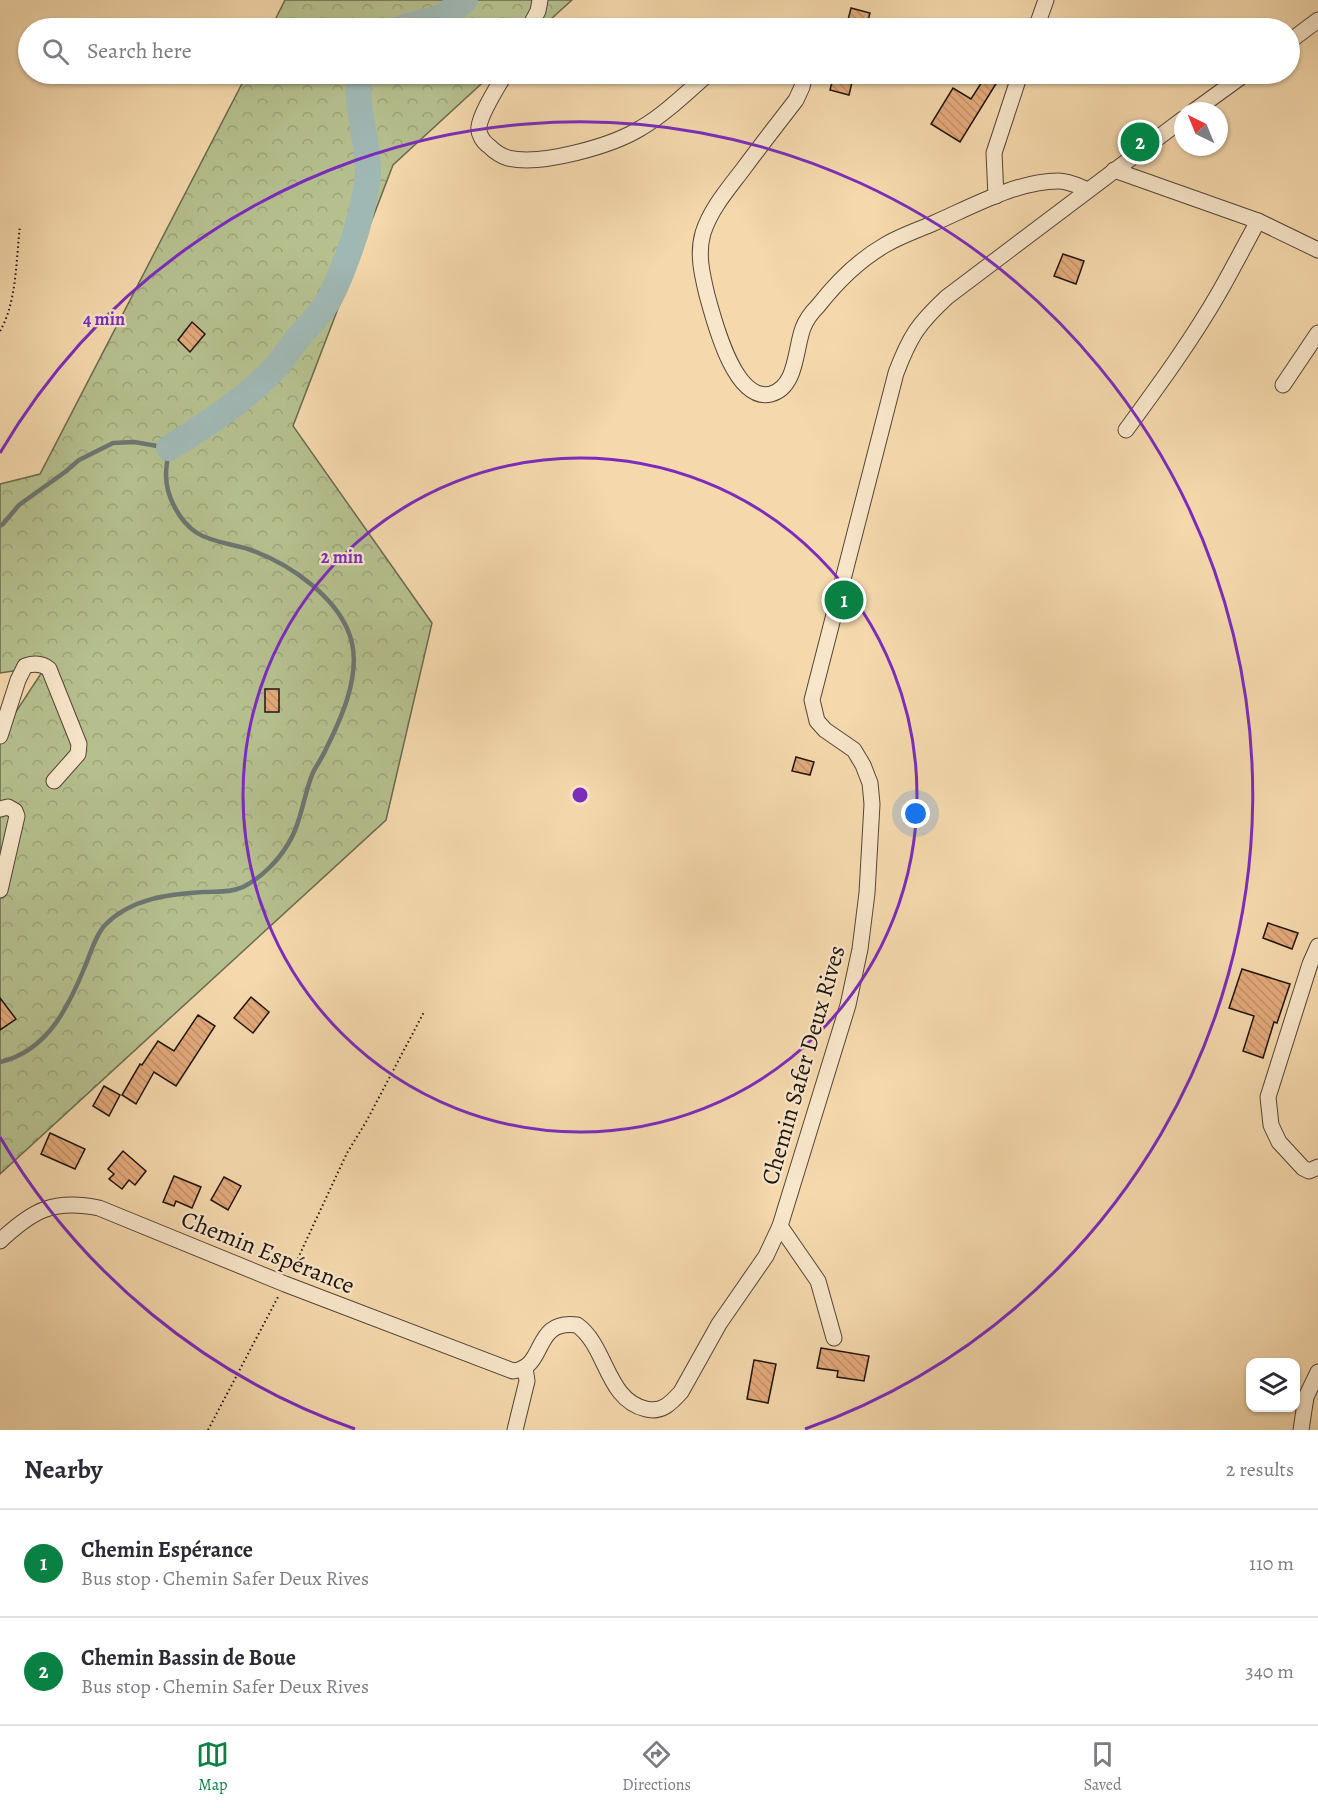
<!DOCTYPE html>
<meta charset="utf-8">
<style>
:root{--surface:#fff;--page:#f7f7f7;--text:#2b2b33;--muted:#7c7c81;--line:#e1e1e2;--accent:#0b8043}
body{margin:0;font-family:Alegreya,serif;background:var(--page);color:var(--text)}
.controls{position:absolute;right:18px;bottom:18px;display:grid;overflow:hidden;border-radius:12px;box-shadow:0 2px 4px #0004}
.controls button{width:54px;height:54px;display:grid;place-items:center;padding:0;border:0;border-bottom:2px solid var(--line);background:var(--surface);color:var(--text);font:30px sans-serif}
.compass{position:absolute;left:1174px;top:102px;width:54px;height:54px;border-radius:50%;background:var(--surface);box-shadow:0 2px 4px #0004;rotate:317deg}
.you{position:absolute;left:916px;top:814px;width:21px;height:21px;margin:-15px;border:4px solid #fff;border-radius:50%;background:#1a73e8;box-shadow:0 0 0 9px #1a73e833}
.badge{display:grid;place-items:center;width:39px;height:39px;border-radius:50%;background:var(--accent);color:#fff;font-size:20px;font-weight:700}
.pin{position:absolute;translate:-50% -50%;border:3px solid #fff;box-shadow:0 2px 6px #0006}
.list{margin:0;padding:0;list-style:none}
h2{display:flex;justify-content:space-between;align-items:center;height:78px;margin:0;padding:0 24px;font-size:26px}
h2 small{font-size:20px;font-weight:400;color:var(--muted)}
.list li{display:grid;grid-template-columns:39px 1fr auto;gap:18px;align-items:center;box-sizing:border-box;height:108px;padding:0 24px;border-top:2px solid var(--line)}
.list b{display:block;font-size:22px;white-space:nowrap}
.list p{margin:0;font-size:20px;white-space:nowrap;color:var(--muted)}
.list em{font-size:20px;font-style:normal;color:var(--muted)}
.icon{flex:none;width:33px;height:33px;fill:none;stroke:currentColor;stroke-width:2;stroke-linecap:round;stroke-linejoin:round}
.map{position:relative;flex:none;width:1318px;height:1430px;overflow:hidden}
.search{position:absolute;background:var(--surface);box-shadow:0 2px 4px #0004;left:18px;right:18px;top:18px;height:66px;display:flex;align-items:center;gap:15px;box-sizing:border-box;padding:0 21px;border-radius:33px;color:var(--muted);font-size:22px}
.sheet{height:294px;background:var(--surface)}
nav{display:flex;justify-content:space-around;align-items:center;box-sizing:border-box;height:84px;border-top:2px solid var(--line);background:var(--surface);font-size:16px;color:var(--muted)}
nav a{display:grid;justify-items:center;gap:3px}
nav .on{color:var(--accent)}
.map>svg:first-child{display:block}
</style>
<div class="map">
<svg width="1318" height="1430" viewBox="0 0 1318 1430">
<defs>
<pattern id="forest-crowns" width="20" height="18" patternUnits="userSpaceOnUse" patternTransform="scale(1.5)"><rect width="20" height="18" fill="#b6c08f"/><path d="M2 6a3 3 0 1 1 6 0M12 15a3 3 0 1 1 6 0" fill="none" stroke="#9ca47a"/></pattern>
<pattern id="building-back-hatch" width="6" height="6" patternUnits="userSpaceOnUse" patternTransform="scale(1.5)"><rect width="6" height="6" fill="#e4aa7c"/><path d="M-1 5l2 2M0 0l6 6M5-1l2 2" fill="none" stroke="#c3916a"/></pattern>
</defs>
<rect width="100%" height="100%" fill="#f5d9ad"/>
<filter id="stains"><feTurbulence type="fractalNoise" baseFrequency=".00333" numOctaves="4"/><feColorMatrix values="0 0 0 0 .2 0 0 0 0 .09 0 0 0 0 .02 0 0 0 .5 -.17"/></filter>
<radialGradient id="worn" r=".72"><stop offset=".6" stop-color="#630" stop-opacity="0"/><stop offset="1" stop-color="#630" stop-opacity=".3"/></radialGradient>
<!-- forest -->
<g fill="url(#forest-crowns)" stroke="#6a6a4f" stroke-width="1.5">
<polygon points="285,0 572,0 541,28 271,28"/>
<polygon points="247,74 492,74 393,165 293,426 432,623 386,820 0,1174 0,736 46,666 0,673 0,484 40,474"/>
</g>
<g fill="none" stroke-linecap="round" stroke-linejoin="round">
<!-- stream -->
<path stroke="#6c7672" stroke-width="4.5" d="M0 526 3 524 19 505 65 472 79 460 113 443 134 442 169 448C168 457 166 466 166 475 166 496 179 521 197 533 211 542 232 544 248 549 289 563 342 599 352 643 360 679 340 721 325 751 321 760 315 767 312 775 303 798 301 823 288 844 278 861 261 878 243 887 230 893 216 891 203 892 168 894 131 899 106 924 96 934 91 952 86 964 69 1006 48 1051 0 1062"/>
<!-- river -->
<g stroke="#a0b8b4" stroke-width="26">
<polyline points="400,28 442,17 465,0"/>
<path d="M169 448C206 425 245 400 275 368 283 359 290 348 297 339 309 325 323 312 331 296 341 276 349 253 356 232 361 213 367 193 368 173 369 140 354 107 360 74"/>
</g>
</g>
<!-- building -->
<g fill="url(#building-back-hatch)" stroke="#1f140f" stroke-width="1.5">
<polygon points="851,8 870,13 866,28 846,28"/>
<polygon points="834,74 854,74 849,95 830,90"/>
<polygon points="987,74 1002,74 960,142 931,124 953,88 971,99"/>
<polygon points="1063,254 1084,261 1076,284 1054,276"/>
<polygon points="192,322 205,334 190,352 178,340"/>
<rect x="265" y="689" width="14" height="23"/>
<polygon points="796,757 814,762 810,775 792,771"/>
<polygon points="1268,923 1298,933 1292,949 1263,938"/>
<polygon points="1242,969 1290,984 1277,1023 1274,1022 1263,1058 1243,1051 1254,1016 1229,1008"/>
<polygon points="251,997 269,1012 253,1033 234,1018"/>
<polygon points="0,998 16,1019 0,1030"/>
<polygon points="198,1015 215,1026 176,1086 154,1072 136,1104 122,1095 140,1064 142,1065 158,1041 174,1051"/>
<polygon points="104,1086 120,1095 109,1116 93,1106"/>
<polygon points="50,1133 85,1149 75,1169 41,1154"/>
<polygon points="123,1151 146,1171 135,1185 129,1180 122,1189 109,1179 114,1174 108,1169"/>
<polygon points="174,1176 201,1187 192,1208 176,1201 174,1206 163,1202"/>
<polygon points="224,1177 241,1186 228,1210 211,1200"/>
<polygon points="821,1348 869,1356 864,1381 837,1377 838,1371 817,1368"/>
<polygon points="754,1360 776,1364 768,1403 747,1399"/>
</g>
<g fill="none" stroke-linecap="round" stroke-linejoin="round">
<!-- minor casing -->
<g stroke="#544536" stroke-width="17">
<g id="minor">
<polyline points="529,28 538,11 540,0"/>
<polyline points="1036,28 1046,0"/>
<polyline points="1290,41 1318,20"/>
<path d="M505 74C498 86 480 114 479 127 478 134 483 142 489 146 494 151 501 156 508 158 541 166 612 146 641 128 665 114 686 93 708 74"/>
<path d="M805 74 802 87 796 100C779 122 761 145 744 168 729 188 711 208 703 233 697 254 702 274 707 295 714 320 734 403 771 394 797 387 795 349 803 328 806 320 812 312 818 306 836 283 859 260 885 245 900 236 918 230 934 223 971 207 1017 181 1058 181 1069 181 1078 186 1088 190"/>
<polyline points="1194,111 1245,74"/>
<polyline points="1114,170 1258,221 1318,250"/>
<polyline points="996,196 994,153 1020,74"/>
<polyline points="1283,385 1318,333"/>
<path d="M1126 430C1159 385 1192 340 1220 291 1233 268 1245 245 1258 221"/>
<path d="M0 736 18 680 25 666C34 663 42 663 49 669L79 744 78 754 54 781"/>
<polyline points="0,809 8,807 15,811 17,816 0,890"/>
<polyline points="1318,946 1310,964 1268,1097 1271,1125 1279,1142 1303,1168 1309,1171 1318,1167"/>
<polyline points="780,1226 818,1281 834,1338"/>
<path d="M0 1241C33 1210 53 1199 99 1208L285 1284 513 1371C547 1368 532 1319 577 1325 607 1346 606 1400 646 1409 662 1413 671 1403 681 1392L719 1324 766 1256 780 1226 848 1005 860 949 867 893 872 804 870 783 863 765 854 750 825 730 817 721 812 700 896 373C910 336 918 324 947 297L1183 119"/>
<polyline points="515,1430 527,1381 525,1368"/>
<polyline points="1301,1430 1306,1397 1318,1372"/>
</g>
</g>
<!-- path -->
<g stroke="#1f140f" stroke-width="2" stroke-dasharray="1.5 3" stroke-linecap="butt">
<path d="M0 331C17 302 16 259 20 226"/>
<polyline points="292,1271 347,1153 366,1122 424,1012"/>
<polyline points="208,1430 278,1297"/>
</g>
<!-- minor -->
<use href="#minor" stroke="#f8e6ca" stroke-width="15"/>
</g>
<!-- distance rings -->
<g fill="none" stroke="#7b2cbf" stroke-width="3">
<circle cx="580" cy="795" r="337"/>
<path d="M355 1429A673 673 0 0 1 0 1137M0 453A673 673 0 1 1 805 1429"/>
</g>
<g text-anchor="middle" stroke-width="4.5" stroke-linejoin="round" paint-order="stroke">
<!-- street labels -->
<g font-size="24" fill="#1f140f" stroke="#f8e6ca">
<text transform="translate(803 1065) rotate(-74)" y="8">Chemin Safer Deux Rives</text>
<text transform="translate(268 1252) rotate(22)" y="8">Chemin Espérance</text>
</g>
</g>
<circle cx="580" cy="795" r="9" fill="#7b2cbf" stroke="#f8e6ca" stroke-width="3"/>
<g font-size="18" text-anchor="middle" font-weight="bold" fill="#7b2cbf" stroke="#f8e6ca" stroke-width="4.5" stroke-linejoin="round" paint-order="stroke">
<text x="104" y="325">4 min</text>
<text x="342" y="563">2 min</text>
</g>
<rect width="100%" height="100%" filter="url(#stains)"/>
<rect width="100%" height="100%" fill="url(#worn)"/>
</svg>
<div class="controls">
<button><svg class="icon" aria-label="layers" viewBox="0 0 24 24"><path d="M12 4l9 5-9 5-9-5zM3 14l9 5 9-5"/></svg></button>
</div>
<svg class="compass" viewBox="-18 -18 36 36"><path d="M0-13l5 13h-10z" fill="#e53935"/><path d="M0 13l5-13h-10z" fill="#7c7c81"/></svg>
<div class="you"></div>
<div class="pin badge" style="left:844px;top:600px">1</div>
<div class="pin badge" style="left:1140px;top:142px">2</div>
<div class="search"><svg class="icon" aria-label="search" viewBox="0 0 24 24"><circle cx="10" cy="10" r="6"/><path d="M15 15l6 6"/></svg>Search here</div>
</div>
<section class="sheet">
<h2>Nearby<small>2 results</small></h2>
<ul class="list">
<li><span class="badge">1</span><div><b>Chemin Espérance</b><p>Bus stop · Chemin Safer Deux Rives</p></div><em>110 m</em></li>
<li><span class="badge">2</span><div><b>Chemin Bassin de Boue</b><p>Bus stop · Chemin Safer Deux Rives</p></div><em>340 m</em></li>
</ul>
</section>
<nav>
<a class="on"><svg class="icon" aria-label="map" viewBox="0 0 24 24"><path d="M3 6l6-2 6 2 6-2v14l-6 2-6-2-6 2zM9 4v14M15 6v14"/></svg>Map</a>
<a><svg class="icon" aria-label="directions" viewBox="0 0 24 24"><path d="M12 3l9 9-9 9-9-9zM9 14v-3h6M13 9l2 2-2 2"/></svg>Directions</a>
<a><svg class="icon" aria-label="saved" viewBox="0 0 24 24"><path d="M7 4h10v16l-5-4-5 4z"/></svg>Saved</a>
</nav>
